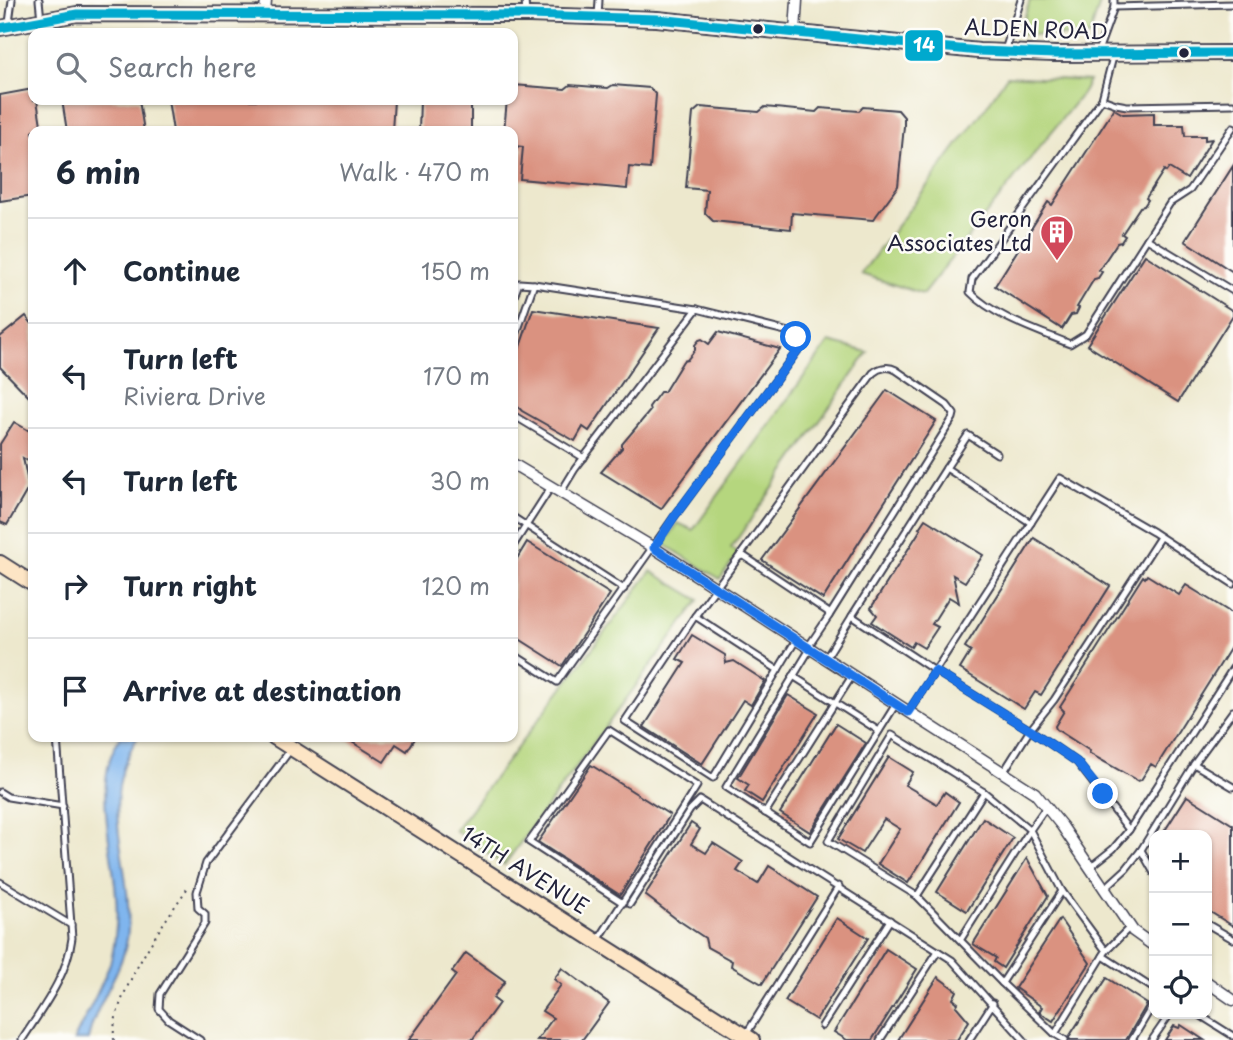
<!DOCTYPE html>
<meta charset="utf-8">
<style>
:root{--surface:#fff;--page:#f6f6f7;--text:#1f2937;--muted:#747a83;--line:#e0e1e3}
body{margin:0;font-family:"Playpen Sans",sans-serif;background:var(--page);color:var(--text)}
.controls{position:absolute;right:21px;bottom:21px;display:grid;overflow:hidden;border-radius:14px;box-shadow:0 2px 5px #0004}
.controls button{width:63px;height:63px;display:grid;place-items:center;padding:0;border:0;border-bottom:2px solid var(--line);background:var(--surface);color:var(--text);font:35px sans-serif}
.stop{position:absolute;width:21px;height:21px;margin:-16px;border:5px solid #1a73e8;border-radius:50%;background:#fff}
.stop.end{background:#1a73e8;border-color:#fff;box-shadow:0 2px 7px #0008}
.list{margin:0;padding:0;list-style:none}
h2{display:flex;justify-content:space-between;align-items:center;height:91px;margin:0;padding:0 28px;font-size:30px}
h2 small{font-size:23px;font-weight:400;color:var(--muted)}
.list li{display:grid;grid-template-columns:46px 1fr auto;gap:21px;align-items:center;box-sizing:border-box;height:105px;padding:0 28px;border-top:2px solid var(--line)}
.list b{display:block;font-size:26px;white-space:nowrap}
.list p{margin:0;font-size:23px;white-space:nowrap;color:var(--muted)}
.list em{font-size:23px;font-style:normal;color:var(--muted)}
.icon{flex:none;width:38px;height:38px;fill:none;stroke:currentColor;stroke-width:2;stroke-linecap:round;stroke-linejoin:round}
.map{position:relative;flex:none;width:1233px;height:1040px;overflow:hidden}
.search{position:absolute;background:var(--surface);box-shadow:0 2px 5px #0004;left:28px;top:28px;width:490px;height:77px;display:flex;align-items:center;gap:18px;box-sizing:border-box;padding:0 24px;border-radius:14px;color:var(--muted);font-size:26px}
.panel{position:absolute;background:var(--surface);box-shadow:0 2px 5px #0004;left:28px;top:126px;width:490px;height:616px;border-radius:14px}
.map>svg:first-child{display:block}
</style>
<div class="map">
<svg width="1233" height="1040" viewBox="0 0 1233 1040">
<rect width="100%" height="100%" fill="#fdfcf7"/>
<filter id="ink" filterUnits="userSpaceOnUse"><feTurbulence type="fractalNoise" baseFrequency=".0143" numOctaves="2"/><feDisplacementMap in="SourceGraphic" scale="14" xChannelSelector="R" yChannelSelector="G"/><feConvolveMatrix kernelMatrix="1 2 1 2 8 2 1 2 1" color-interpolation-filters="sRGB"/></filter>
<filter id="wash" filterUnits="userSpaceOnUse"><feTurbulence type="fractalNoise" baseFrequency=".00686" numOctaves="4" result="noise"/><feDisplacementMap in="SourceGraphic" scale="28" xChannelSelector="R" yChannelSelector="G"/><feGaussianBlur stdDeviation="1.57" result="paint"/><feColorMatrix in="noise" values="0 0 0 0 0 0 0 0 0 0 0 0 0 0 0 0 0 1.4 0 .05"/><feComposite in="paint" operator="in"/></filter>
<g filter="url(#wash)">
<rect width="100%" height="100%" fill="#ede8cd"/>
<!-- green -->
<g fill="#b5d67e" stroke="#6c7c5c" stroke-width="2">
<polygon points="1030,0 1101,0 1089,37 1019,34"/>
<polygon points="1007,76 1089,81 1084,91 923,294 861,274 986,107"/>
<polygon points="829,342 868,352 731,548 739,553 720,579 664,544 678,523 693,530"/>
<polygon points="651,571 699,600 504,865 455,830"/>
</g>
<!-- water -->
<path fill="#7fb5ee" stroke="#506c94" stroke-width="2" d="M120 737H138C95 803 133 861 128 930 126 970 95 1002 88 1040H74C86 1015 101 989 110 963 114 952 115 938 116 926 122 869 86 789 120 737Z"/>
<g id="blocks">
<!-- building -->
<g fill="#da9280">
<polygon points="513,85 565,89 570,85 608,88 613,85 650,88 656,95 650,169 629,167 627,189 520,179 523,147 513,146 513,131 504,131 507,100 513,100"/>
<polygon points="33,89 33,100 37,100 42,131 33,131 33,196 0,201 0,95"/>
<polygon points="62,100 139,100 144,131 67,131"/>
<polygon points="168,100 394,100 392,131 173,131"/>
<polygon points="420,100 471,100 471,131 419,131"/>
<polygon points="700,107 759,112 765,107 816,112 820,108 859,111 863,107 898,110 904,117 904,126 898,186 873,220 792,213 791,229 713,221 705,213 707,190 686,188 693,113"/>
<polygon points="1114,109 1123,114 1154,113 1154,125 1184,125 1185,136 1205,136 1205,140 1212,139 1187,179 1169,168 1166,172 1164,170 1146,198 1148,200 1144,206 1140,207 1122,234 1125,236 1121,242 1117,243 1099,270 1102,272 1098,278 1094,279 1077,307 1079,308 1076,314 1071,315 1062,329 995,286 1048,202 1052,205"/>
<polygon points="1233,166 1233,272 1185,241"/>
<polygon points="1145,255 1233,311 1233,315 1178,402 1087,345"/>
<polygon points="533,309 659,328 589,431 583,427 575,441 522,411 513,402 513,395 518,387 513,383 513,367"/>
<polygon points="26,316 33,325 33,401 0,367 0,337"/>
<polygon points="718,332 780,349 661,509 601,472 622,448 622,444 650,411 649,407 660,392 664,392 683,361 687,360 695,350 695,345 699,340 702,339 709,344"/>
<polygon points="887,390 936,421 823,599 762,560"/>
<polygon points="14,422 33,433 33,464 23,458 29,487 7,525 0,522 0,444"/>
<polygon points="925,519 983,555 965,582 953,575 959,603 949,597 932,624 938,627 924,648 914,642 911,647 872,622 877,615 871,608 921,529 919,528"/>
<polygon points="1034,538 1110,586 1041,695 1035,692 1024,709 960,669 971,651 965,647"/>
<polygon points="527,542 610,594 562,666 513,635 513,565"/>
<polygon points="1147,575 1179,595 1186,585 1233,614 1233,644 1156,767 1151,764 1141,780 1138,781 1089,753 1090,751 1056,729 1055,726 1064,711 1060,707 1143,576 1145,578"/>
<polygon points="692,635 725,655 726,663 734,661 765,681 751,705 743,700 702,764 644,727 685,663 677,659"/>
<polygon points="788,695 818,713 762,802 745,791 749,785 738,778"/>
<polygon points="836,724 866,743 810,832 780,813"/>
<polygon points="344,737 416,737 407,751 396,744 384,762"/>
<polygon points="889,757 913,772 905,785 937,804 945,792 959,802 908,883 878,864 900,829 884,819 862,853 838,839"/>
<polygon points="591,765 670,815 620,895 538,842"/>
<polygon points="1187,796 1233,825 1233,926 1207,910 1207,835 1162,835"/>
<polygon points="983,818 1013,838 967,911 937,892"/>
<polygon points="691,823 700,829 691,844 706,853 713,843 743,862 737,871 758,884 769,866 817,897 762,984 731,966 732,961 707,947 705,938 675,918 645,895"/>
<polygon points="1027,858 1048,896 1003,968 994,962 996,958 973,944"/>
<polygon points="837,918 868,938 816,1020 785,1001"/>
<polygon points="1060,919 1090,963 1053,1021 1039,1012 1042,1007 1015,988"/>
<polygon points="886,949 917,969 872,1040 847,1040 834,1032"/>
<polygon points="466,953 505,981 493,998 499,1003 472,1040 409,1040 456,975 452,972"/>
<polygon points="562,968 609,1003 582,1040 537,1040 553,1018 542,1011 561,985 554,979"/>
<polygon points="938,977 957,991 953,999 958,1003 956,1006 969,1021 957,1040 898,1040"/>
<polygon points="1107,978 1147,1004 1126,1040 1070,1040 1069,1037"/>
<polygon points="1181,1025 1204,1040 1165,1040 1174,1026 1179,1028"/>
</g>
</g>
</g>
<g filter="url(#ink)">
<use href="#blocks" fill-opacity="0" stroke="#404051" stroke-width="2"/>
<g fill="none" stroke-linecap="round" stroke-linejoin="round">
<!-- service casing -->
<g stroke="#404051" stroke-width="9">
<g id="service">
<polyline points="39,0 41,20"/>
<polyline points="525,0 526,15"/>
<polyline points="1114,7 1233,4"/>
<polyline points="598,17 599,0"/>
<polyline points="9,23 12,0"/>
<polyline points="1005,50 1021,0"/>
<polyline points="1098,51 1114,7 1114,0"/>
<path d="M1113 57 1102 99 972 279 970 292C994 317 1039 331 1070 344L1086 334 1170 203 1190 190 1233 127"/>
<polyline points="1102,99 1116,104 1127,106 1233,104"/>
<polyline points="1147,239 1233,291"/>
<polyline points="513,299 519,283 534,284"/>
<polyline points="513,344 534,284 697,309"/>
<polyline points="513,415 584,458"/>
<polyline points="946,468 968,435 997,454"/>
<polyline points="513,517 624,589"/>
<polyline points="1031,523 946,468 852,616 935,671 1030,730 1077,762 1129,830"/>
<polyline points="513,546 551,487"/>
<path d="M739 557 873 373C880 367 889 366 896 370L947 405 954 414 953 418 829 616"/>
<polyline points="695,616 778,670"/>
<polyline points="796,640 713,778 625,721 695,616 739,557 744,556 828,612 829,616 808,647"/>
<polyline points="810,649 726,787 810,842 896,704"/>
<path d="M513 654 557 682 674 517 798 350C800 341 796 337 789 332L697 309 575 469 561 492"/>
<polyline points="826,658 852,616"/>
<polyline points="793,676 879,731"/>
<polyline points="909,711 1060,478 1153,532 1233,584"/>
<polyline points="1194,764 1233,787"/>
<polyline points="1003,773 1030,730 1054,700 1160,537"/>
<polyline points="0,792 8,797 63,806"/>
<polyline points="1046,807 1030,830 1062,891"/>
<polyline points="765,813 852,676"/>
<polyline points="1141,850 1194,764 1233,711"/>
<polyline points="1089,868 1113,849 1129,830 1233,668"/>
<polyline points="0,882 71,925"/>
<polyline points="1103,890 1126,869 1141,850 1154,873"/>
<polyline points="917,896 984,792"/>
<polyline points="630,904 690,810 700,800 952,960 1024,1040"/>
<polyline points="1207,924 1233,939"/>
<polyline points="961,939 1030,830 984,792 892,735 828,841 917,896 1002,983"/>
<polyline points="597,942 697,786 609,730 529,842 623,903"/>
<polyline points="1103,956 1154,989"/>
<polyline points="1198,1014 1233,1036"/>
<polyline points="822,1026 890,920"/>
<polyline points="1055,1034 1002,983 1062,891 1106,951"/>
<polyline points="745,1036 839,886"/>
<path d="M22 1040C43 1007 67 977 72 938L57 737"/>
<polyline points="200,1040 169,1020 159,1009 160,994 205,923 205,914 198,908 197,892 206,863 291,749"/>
<polyline points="880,1040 938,951"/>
<polyline points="969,1040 993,1003"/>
<polyline points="1065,1040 1055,1034 1106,951 1130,927"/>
<polyline points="1132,1040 1154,1003"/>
<polyline points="1152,1040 1170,1014"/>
</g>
</g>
<!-- minor casing -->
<g stroke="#404051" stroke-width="13">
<g id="minor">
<polyline points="265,13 266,0"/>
<polyline points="795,32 797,0"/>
<polyline points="513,464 654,548 1035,793 1062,826 1133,931 1154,946"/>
<polyline points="1207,982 1233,1000"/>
</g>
</g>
<!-- secondary casing -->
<g stroke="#404051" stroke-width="18">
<g id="secondary">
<polyline points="0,28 77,14 529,15 657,19 979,51 1055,54 1233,53"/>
<polyline points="0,563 33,584"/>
<polyline points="274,737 752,1040"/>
</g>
</g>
<!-- path -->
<path stroke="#404051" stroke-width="2" stroke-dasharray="2 5" stroke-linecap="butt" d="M114 1040C109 1000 166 919 189 886"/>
<!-- service -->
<use href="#service" stroke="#fff" stroke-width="5"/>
<!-- minor -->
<use href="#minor" stroke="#fff" stroke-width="10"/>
<!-- secondary -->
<use href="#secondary" stroke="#fde5c5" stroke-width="14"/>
<!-- bus-1 casing -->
<g stroke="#fdfcf7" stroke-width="14">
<polyline id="bus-1" points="0,28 77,14 529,15 657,19 979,51 1055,54 1233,53"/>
</g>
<!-- bus-1 -->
<use href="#bus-1" stroke="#00a9ce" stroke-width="9"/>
</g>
</g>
<g fill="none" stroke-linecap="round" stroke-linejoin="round" filter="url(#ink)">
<!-- route -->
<polyline stroke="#1a73e8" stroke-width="9" points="796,337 800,343 798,350 674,517 654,548 908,712 935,671 1030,730 1077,762 1103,794"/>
</g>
<!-- icons -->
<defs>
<g id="building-pin" transform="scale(1.75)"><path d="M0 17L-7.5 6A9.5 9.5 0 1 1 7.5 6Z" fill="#d1495b" stroke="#fdfcf7"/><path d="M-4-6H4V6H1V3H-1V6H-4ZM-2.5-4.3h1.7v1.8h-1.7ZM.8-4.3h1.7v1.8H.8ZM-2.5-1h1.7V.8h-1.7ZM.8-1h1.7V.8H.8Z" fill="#fff"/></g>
</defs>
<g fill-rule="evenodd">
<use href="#building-pin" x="1057" y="232"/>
</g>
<!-- markers -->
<g fill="#22223b" stroke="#fdfcf7" stroke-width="2.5">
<circle cx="758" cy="29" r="6"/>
<circle cx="1184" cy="53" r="6"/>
</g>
<g text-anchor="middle" stroke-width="5" stroke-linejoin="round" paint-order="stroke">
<!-- street labels -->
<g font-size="21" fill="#22223b" stroke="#fdfcf7">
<text transform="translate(1036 30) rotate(2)" y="7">ALDEN ROAD</text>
<text transform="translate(525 871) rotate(32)" y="7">14TH AVENUE</text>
</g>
<!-- poi labels -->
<g font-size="21" fill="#22223b" stroke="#fdfcf7" text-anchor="end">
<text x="1032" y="227">Geron<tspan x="1032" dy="24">Associates Ltd</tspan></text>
</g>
</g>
<rect stroke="#fdfcf7" stroke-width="2.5" x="904" y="29" width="40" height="33" rx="7" fill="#00a9ce"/>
<g font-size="19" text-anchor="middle" font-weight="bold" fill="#fff">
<text x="924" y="52">14</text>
</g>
</svg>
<div class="controls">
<button>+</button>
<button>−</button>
<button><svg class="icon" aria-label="locate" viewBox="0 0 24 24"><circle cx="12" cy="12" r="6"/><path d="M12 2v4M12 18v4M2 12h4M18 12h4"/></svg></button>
</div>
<div class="stop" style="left:796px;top:337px"></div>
<div class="stop end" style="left:1103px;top:794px"></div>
<div class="search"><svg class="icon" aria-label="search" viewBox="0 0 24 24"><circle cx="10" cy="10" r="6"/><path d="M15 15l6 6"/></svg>Search here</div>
<section class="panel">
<h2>6 min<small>Walk · 470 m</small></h2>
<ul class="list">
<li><svg class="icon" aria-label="ahead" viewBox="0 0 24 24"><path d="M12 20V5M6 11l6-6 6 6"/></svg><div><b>Continue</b></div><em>150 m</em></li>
<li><svg class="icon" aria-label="left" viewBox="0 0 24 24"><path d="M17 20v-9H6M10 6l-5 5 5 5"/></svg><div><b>Turn left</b><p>Riviera Drive</p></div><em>170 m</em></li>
<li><svg class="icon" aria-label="left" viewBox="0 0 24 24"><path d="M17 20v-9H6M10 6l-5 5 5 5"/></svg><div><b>Turn left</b></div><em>30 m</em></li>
<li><svg class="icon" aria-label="right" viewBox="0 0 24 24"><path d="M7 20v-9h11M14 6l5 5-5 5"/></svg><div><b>Turn right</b></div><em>120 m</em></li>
<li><svg class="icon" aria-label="arrive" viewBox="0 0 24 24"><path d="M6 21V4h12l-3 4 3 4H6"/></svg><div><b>Arrive at destination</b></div></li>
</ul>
</section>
</div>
